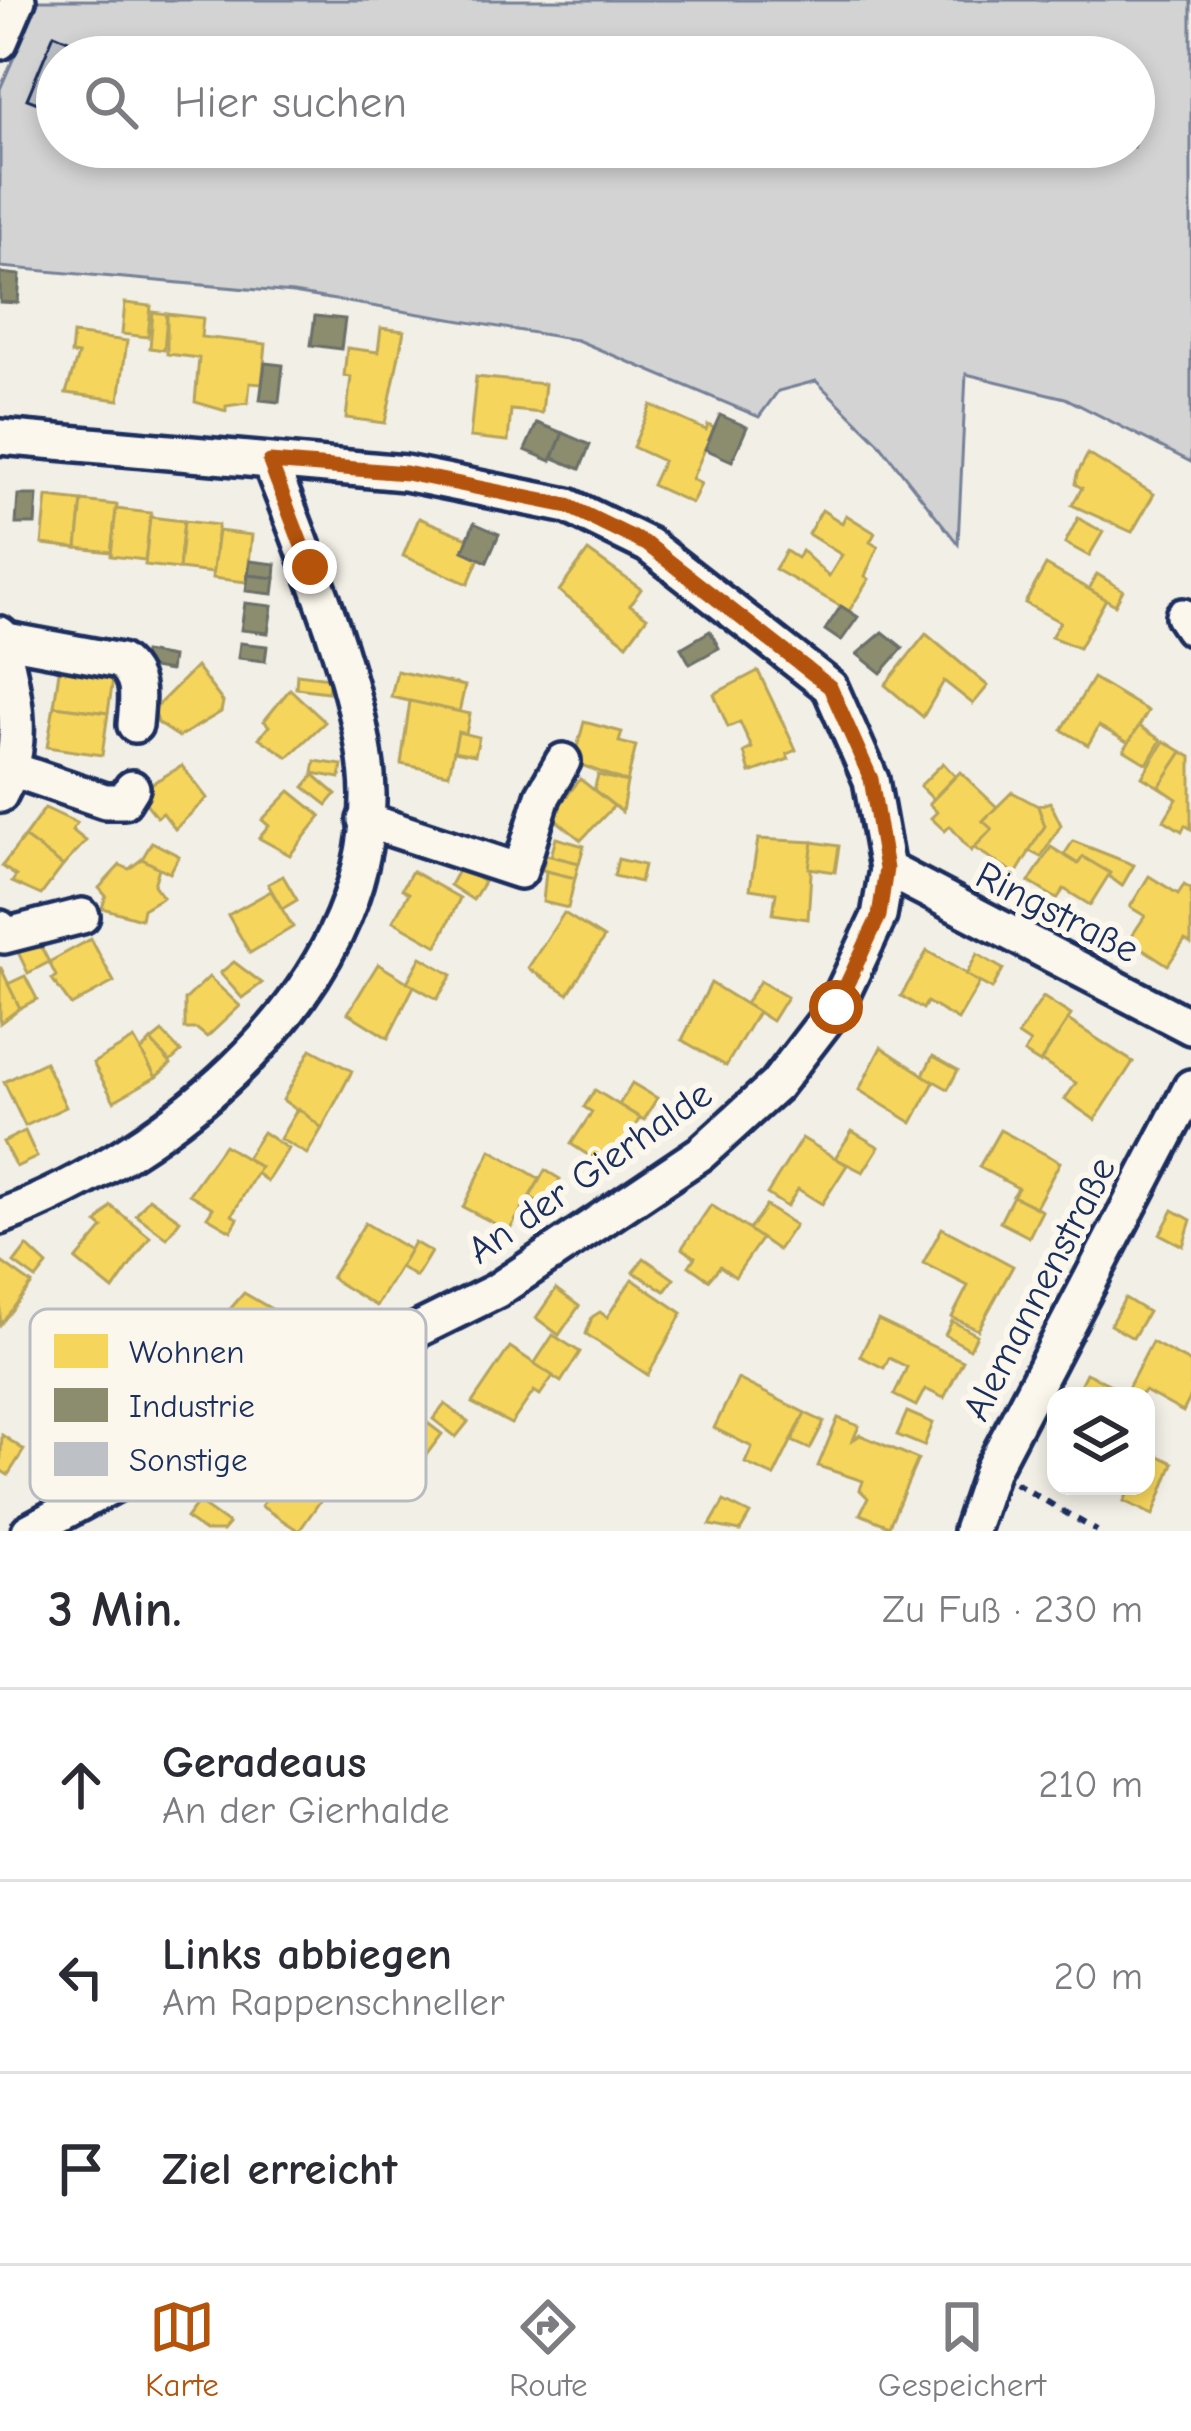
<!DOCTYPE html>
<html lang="de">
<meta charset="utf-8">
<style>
:root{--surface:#fff;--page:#f7f7f7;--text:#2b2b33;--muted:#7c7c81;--line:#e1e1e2;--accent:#b45309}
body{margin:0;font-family:"Comic Neue",sans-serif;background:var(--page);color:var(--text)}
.controls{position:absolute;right:36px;bottom:36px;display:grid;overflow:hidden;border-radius:24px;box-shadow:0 6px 18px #0003}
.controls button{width:108px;height:108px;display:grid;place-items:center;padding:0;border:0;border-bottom:3px solid var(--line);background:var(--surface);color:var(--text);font:60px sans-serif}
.stop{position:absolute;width:36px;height:36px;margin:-27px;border:9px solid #b45309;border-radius:50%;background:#fff}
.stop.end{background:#b45309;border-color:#fff;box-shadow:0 3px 12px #0008}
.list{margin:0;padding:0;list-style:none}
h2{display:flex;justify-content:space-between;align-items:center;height:156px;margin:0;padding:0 48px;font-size:51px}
h2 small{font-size:39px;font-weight:400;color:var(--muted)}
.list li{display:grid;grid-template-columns:78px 1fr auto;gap:36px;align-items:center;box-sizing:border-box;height:192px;padding:0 48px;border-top:3px solid var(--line)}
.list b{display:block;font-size:45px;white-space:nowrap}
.list p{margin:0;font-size:39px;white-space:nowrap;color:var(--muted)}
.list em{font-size:39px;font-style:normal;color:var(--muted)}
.icon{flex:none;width:66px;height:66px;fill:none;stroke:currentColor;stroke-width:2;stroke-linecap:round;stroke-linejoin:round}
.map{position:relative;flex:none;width:1191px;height:1531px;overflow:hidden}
.search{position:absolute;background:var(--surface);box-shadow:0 6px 18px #0003;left:36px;right:36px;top:36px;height:132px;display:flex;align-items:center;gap:30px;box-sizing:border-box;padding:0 42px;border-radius:66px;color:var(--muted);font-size:45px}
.sheet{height:732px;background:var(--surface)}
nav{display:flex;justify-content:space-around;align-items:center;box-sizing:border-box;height:168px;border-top:3px solid var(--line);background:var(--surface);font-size:33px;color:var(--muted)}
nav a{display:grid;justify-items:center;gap:6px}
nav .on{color:var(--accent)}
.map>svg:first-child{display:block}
</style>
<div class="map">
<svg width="1191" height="1531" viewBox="0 0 1191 1531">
<rect width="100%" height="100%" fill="#f2efe6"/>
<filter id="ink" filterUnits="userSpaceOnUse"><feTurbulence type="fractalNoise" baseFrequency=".00833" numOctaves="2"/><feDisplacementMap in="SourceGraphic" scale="24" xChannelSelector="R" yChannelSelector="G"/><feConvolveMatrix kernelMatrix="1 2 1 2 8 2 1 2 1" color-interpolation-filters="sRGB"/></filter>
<g filter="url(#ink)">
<!-- green -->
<path fill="#d2d3d2" stroke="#768198" stroke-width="3" fill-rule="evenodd" d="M39 0H1191V462L1065 398 966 374 958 544 878 442 816 381 778 391 759 417 577 340 293 293 0 267V89ZM57 57H1134V147H57Z"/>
<!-- homes -->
<g fill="#f6d55c" stroke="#b4a35d" stroke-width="3">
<polygon points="125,303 151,306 148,337 122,334"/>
<polygon points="153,312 167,314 164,350 150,348"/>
<polygon points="167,314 203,318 201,337 266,344 262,384 250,383 248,403 226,406 226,411 195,402 199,358 167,354"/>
<polygon points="381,328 404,331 385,423 346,418 351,377 344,376 347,348 378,352"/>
<polygon points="73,334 127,341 119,400 66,393 78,355 71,354"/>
<polygon points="476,377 545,384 542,413 511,410 508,441 470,437"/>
<polygon points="651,405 706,430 708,425 714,428 692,479 701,484 692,503 652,485 663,461 633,447"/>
<polygon points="1088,454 1154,494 1132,532 1072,505 1082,488 1075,484 1077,474"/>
<polygon points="47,497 82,501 77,548 42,544"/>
<polygon points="82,501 117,505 111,552 77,548"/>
<polygon points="116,509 151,513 145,560 111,556"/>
<polygon points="822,510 842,523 846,515 875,533 870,542 878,547 865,576 869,579 849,611 775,569 786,551 797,558 802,551 829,576 842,555 808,534"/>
<polygon points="150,517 184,521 179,569 145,565"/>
<polygon points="419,518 468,538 463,551 479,558 468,584 403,556"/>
<polygon points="1078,518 1103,532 1089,556 1065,543"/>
<polygon points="184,521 218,525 213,573 179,569"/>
<polygon points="218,531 252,535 247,582 212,578"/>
<polygon points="588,551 641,589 630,605 647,617 627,644 559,591"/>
<polygon points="1046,565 1106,599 1079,648 1051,637 1060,622 1025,603"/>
<polygon points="1097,574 1123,590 1115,605 1089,589"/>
<polygon points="926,634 988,686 973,704 944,681 923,717 885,685"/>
<polygon points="60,664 114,672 108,713 54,706"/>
<polygon points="196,667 223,702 221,712 179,737 158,723 154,709"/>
<polygon points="397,671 465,686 459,712 391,697"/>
<polygon points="758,671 796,750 787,754 789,759 750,773 744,752 752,748 740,722 728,727 714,694"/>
<polygon points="297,674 330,678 328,692 296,688"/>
<polygon points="1093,678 1148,711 1129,743 1099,726 1088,745 1062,730"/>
<polygon points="290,689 325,722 288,757 259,738 269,726 264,721"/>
<polygon points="410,701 470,714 466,734 458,732 449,774 401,764"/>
<polygon points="54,706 108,713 102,755 47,747"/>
<polygon points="584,722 622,732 619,742 636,746 627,782 573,762"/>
<polygon points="1139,726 1161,740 1147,764 1124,750"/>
<polygon points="458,732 479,737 475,755 454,751"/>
<polygon points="1164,741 1182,752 1159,787 1142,777"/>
<polygon points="1182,752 1191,757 1191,829 1185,825 1182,831 1164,820 1177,799 1159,787"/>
<polygon points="315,761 342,765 340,778 313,773"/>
<polygon points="943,763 955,776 933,799 920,786"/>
<polygon points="182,766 207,798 175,829 163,813 157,817 137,792"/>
<polygon points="960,772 997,807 983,821 992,829 971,851 950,826 945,831 931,818 937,812 929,804"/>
<polygon points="314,775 336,794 327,805 304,787"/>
<polygon points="598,775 627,782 622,812 594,790"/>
<polygon points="580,779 614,806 581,840 551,816"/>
<polygon points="290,791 321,816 290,855 259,838 269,826 262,820"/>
<polygon points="1012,792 1038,806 1045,826 1016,874 974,848 992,829 983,821"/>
<polygon points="1050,802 1061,825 1041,857 1029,851 1045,826 1038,806"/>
<polygon points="45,808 77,823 72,830 86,841 63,866 24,837"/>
<polygon points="24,837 63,866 41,895 12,882 16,876 2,866"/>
<polygon points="556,838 584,846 579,863 551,856"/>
<polygon points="758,839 813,842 808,919 773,914 776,893 750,889"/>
<polygon points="1073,841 1134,865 1122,886 1083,857 1078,864 1064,855"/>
<polygon points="152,842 179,856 170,873 142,859"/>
<polygon points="813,842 839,846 835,872 809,868"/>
<polygon points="1051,847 1078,864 1083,857 1110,873 1090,905 1064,889 1057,899 1029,882"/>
<polygon points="546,855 579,863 575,878 542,870"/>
<polygon points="142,859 159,868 154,885 163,897 143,909 141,919 102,908 106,896 99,888 120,865 129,869"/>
<polygon points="618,859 644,865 640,882 614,876"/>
<polygon points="460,867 484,882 473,900 450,885"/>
<polygon points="412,871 460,898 437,946 393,921 409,893 402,889"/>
<polygon points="546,871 575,878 568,908 543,902"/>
<polygon points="283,876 297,900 282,909 268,884"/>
<polygon points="1149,876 1178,894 1184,885 1191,889 1191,944 1185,940 1168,965 1129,940 1145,916 1130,907"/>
<polygon points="271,891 293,927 250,953 228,915"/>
<polygon points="564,913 604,938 568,994 528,968"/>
<polygon points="36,937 49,962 28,973 16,948"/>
<polygon points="91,939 114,982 71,1005 52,979 56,976 49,962"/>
<polygon points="927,951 980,982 958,1020 927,1002 923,1009 901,996"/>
<polygon points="977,954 1003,969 992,989 966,975"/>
<polygon points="421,957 452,975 437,999 407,982"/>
<polygon points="234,962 262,983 242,998 220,973"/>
<polygon points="378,964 414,986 388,1038 348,1013"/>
<polygon points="1,968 20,1008 0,1023 0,968"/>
<polygon points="25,976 37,999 20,1008 8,984"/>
<polygon points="209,977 240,1006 207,1037 197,1029 185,1029 185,1000"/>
<polygon points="760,981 787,997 772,1021 745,1004"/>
<polygon points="711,983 758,1012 726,1066 682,1040"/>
<polygon points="1043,997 1071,1015 1040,1063 1024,1053 1030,1043 1018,1035"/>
<polygon points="1068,1020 1133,1062 1095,1120 1065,1099 1076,1083 1041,1061"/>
<polygon points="162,1032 181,1052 170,1062 151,1041"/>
<polygon points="134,1039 156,1077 114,1101 93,1063"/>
<polygon points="151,1041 171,1064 156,1077 141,1051"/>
<polygon points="881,1047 934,1082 912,1123 859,1090"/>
<polygon points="311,1049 352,1071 322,1128 283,1100"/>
<polygon points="933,1056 958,1070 948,1089 923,1075"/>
<polygon points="45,1062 66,1107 25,1126 4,1082"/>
<polygon points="632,1083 657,1098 644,1120 619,1105"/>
<polygon points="595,1090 640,1118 608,1168 571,1144 592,1112 584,1107"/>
<polygon points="298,1108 322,1128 307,1154 280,1139"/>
<polygon points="1000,1130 1060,1162 1036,1207 1013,1196 1018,1188 979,1167"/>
<polygon points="25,1131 37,1157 16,1167 3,1142"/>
<polygon points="852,1131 879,1147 863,1172 835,1158"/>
<polygon points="263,1132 288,1149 267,1181 256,1173 260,1167 246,1158"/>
<polygon points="802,1138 847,1165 822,1204 798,1189 787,1207 767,1194"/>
<polygon points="224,1145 260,1167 232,1215 238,1219 231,1231 207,1217 213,1208 189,1194"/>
<polygon points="491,1150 540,1179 509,1231 463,1207"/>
<polygon points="545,1170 560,1179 544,1206 530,1197"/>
<polygon points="1013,1196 1042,1211 1029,1237 1000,1222"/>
<polygon points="149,1198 180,1220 167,1238 136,1215"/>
<polygon points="711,1205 762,1238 735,1277 720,1266 709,1280 689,1266 695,1257 682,1248"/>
<polygon points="111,1206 150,1237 113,1290 76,1260 103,1228 97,1223"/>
<polygon points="766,1206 795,1225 778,1250 749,1230"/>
<polygon points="1173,1210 1191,1220 1183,1246 1160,1234"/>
<polygon points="365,1223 410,1250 376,1306 331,1278"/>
<polygon points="942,1228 1013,1266 978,1330 952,1317 968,1286 923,1263"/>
<polygon points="414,1242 431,1252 416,1277 400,1267"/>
<polygon points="27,1246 47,1265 36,1279 14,1263"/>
<polygon points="644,1258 674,1279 665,1291 633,1272"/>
<polygon points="0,1261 32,1284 0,1325"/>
<polygon points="632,1279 682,1313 648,1375 586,1334 592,1317 600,1312 607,1317"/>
<polygon points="556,1289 579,1306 559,1335 536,1318"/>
<polygon points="244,1293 292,1321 280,1336 272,1330 238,1374 199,1345"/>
<polygon points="1125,1298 1148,1312 1133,1338 1110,1325"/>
<polygon points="878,1320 963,1361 944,1398 925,1389 916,1406 894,1395 907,1367 889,1358 884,1368 860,1356"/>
<polygon points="952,1321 977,1335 970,1349 945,1335"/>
<polygon points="553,1335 580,1352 561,1382 534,1364"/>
<polygon points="1152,1342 1191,1363 1191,1396 1183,1412 1145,1391 1138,1396 1127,1390"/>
<polygon points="510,1347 553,1376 540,1395 534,1391 511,1424 472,1403"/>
<polygon points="1086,1373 1111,1385 1106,1396 1078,1389"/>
<polygon points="738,1379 805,1413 774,1476 745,1463 752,1447 714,1428"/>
<polygon points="400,1402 442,1434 409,1478 367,1446"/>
<polygon points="445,1404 468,1422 456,1437 433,1419"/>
<polygon points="907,1412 933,1423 924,1446 897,1435"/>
<polygon points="805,1413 824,1422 810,1449 792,1441"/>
<polygon points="838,1418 859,1426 853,1440 860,1435 918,1459 889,1526 860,1514 868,1498 860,1490 863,1481 818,1466"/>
<polygon points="2,1435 24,1450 8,1475 0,1470"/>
<polygon points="1157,1455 1173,1463 1153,1515 1124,1501 1128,1493 1113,1486 1146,1486 1146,1456 1154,1460"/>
<polygon points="296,1458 333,1483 299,1531 261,1506"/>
<polygon points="724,1501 750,1514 740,1531 710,1525"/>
<polygon points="198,1502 229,1524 223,1531 205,1531 186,1518"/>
</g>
<!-- industry -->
<g fill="#8c8c6e" stroke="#6a7069" stroke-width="3">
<polygon points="0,273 20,275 18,303 0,302"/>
<polygon points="315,316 345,319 341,349 311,345"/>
<polygon points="265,363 283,365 279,402 260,400"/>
<polygon points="720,415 747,427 732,461 705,449"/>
<polygon points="537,423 563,433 551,461 525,450"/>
<polygon points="563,433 590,445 580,469 553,458"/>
<polygon points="18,495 37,495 35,524 16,524"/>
<polygon points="474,523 499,534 487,562 463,551"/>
<polygon points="250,561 276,564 275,578 248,575"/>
<polygon points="248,575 275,578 273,594 246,591"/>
<polygon points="245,603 272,606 268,633 241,630"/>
<polygon points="841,606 858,617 841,641 825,630"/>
<polygon points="710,631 719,648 690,664 681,648"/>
<polygon points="883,632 903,648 881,673 857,654"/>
<polygon points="240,643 267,646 265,661 238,658"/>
<polygon points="144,652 172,657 170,671 141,666"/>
</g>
<!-- building -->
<polygon fill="#bdc0c4" stroke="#1b2f5e" stroke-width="3" points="54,34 80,45 75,57 57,57 53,109 27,99"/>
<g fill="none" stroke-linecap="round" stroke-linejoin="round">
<!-- minor casing -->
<g stroke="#1b2f5e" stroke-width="42">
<g id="minor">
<polyline points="0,42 18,0"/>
<polyline points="0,437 405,473 568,506 648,545 830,687 871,780 887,869 879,916 836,1007 776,1085 701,1153 496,1291 215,1430 29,1531"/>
<polyline points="1183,616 1191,628"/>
<path d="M0 634C13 689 29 744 0 795"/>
<path d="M1 639 120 661C142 678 137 699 135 725"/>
<polyline points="14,770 105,801 124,801 132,788"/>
<polyline points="365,820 520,871 543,796 563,761"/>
<polyline points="887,869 1191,1027"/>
<polyline points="0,928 4,936 82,916"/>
<path d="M0 1217C169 1154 371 991 368 794 366 697 305 553 270 462"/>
<polyline points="971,1531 992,1469 1191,1087"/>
</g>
</g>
<!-- path -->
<polyline stroke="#1b2f5e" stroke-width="6" stroke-dasharray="9 9" stroke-linecap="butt" points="1015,1483 1097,1531"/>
<!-- minor -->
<use href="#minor" stroke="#fbf7ec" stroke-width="33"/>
</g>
</g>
<g fill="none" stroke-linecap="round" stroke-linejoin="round" filter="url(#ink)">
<!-- route -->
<polyline stroke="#b45309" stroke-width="15" points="310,567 270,462 406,473 568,506 648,545 830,687 871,779 886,869 879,916 836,1007"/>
</g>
<g text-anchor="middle" stroke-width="12" stroke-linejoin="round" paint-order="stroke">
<!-- street labels -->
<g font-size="39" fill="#1b2f5e" stroke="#fbf7ec">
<text transform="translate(1058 911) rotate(27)" y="14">Ringstraße</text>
<text transform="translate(589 1171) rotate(-35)" y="14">An der Gierhalde</text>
<text transform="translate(1038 1288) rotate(-63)" y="14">Alemannenstraße</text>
</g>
</g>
<!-- legend -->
<rect x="30" y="1309" width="396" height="192" rx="18" fill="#fbf7ec" stroke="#b8bbc1" stroke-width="3"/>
<rect x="54" y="1334" width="54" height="34" fill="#f6d55c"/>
<rect x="54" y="1388" width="54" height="34" fill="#8c8c6e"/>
<rect x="54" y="1442" width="54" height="34" fill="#bdc0c4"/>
<g font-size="33" fill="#1b2f5e">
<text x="129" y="1363">Wohnen</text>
<text x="129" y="1417">Industrie</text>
<text x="129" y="1471">Sonstige</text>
</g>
</svg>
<div class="controls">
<button><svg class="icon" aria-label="layers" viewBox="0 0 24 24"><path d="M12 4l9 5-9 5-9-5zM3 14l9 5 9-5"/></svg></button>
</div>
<div class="stop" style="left:836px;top:1007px"></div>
<div class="stop end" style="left:310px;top:567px"></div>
<div class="search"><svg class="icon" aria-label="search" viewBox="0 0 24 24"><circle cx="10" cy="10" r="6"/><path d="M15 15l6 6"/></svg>Hier suchen</div>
</div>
<section class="sheet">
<h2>3 Min.<small>Zu Fuß · 230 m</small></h2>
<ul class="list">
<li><svg class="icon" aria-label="ahead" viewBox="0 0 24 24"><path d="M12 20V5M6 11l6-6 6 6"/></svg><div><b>Geradeaus</b><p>An der Gierhalde</p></div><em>210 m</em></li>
<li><svg class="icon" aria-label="left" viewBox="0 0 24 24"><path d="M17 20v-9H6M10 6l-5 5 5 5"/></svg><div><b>Links abbiegen</b><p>Am Rappenschneller</p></div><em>20 m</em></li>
<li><svg class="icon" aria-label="arrive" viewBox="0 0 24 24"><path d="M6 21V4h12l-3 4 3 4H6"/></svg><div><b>Ziel erreicht</b></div></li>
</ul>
</section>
<nav>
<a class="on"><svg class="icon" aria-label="map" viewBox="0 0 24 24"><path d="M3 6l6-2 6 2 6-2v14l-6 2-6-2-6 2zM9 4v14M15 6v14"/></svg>Karte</a>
<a><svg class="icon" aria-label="directions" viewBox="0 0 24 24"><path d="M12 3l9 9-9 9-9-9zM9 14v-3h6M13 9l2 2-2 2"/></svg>Route</a>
<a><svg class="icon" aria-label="saved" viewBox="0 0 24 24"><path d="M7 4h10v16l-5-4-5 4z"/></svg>Gespeichert</a>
</nav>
